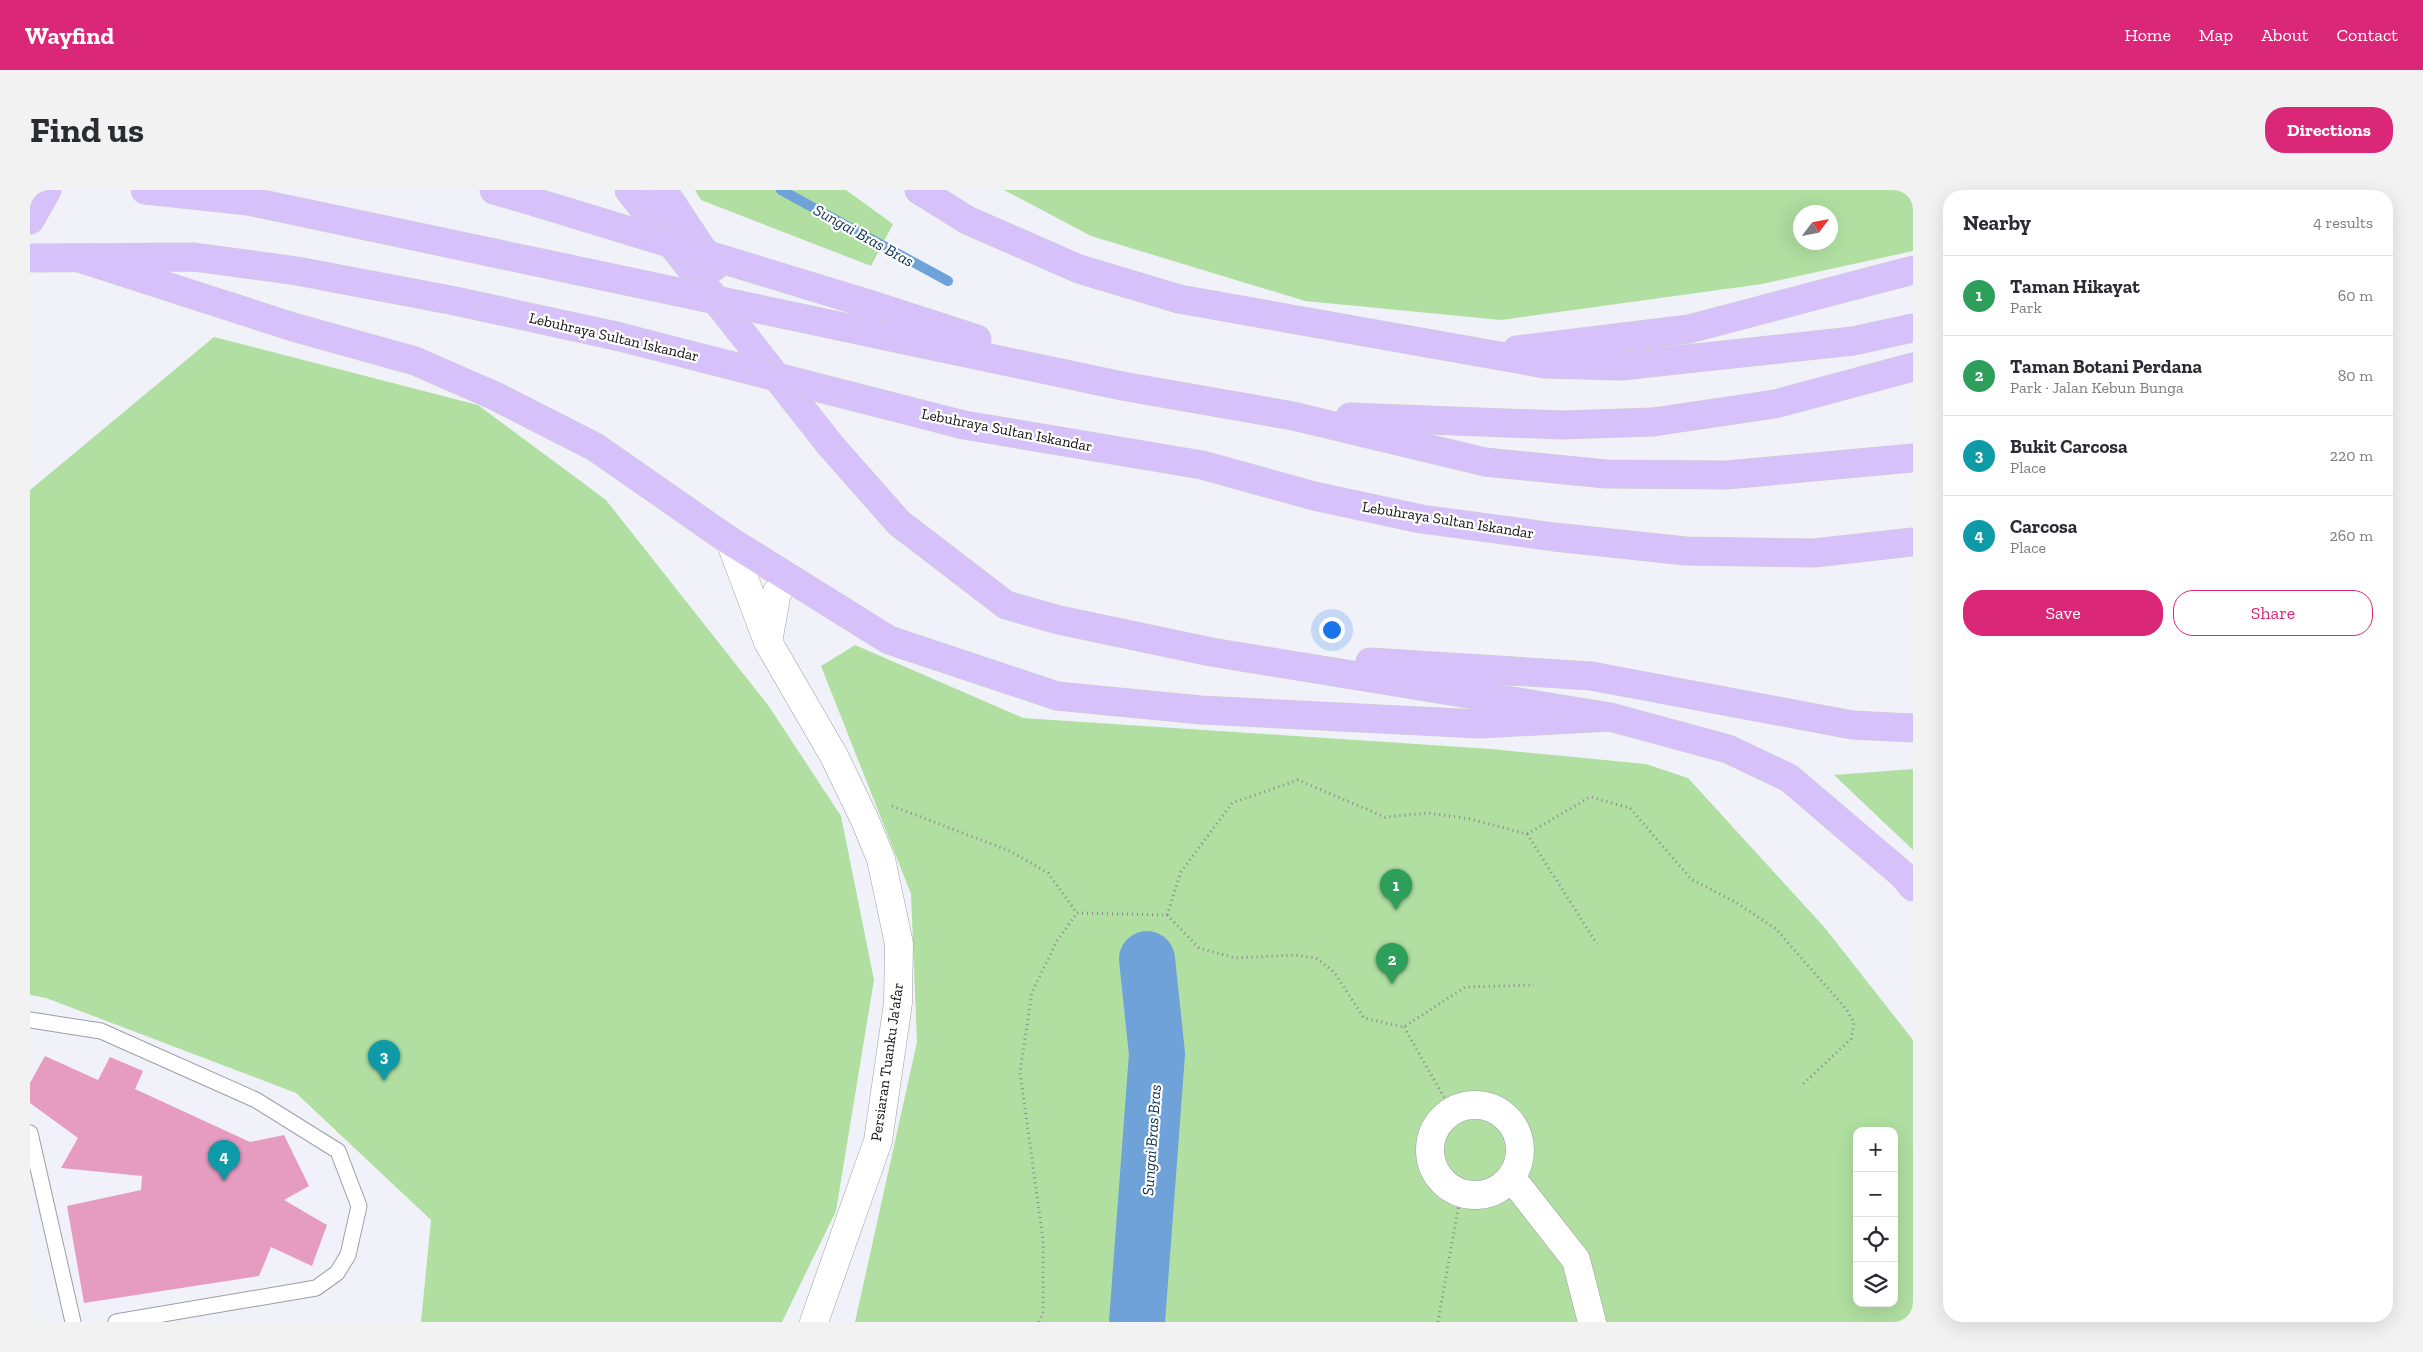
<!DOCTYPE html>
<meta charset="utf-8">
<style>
:root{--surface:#fff;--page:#f2f2f3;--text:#2b2b33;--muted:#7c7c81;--line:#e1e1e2;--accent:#db2777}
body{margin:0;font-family:"Zilla Slab",serif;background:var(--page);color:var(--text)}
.controls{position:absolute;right:15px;bottom:15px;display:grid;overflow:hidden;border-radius:10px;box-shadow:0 5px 20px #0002}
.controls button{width:45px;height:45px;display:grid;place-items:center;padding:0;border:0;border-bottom:1px solid var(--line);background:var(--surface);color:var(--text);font:25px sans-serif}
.compass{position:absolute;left:1763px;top:15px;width:45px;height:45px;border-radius:50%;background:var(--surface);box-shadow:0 5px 20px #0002;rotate:58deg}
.you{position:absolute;left:1301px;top:439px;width:18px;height:18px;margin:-12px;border:4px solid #fff;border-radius:50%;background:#1a73e8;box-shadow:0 0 0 8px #1a73e833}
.badge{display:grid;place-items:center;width:32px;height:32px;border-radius:50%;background:var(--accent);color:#fff;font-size:16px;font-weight:700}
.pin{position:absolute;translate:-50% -41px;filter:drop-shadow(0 1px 2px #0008)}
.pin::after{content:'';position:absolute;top:26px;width:18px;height:15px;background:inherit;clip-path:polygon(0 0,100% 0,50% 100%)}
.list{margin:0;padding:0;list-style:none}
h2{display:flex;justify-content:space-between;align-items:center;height:65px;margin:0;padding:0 20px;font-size:21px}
h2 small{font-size:16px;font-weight:400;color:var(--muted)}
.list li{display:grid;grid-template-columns:32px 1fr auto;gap:15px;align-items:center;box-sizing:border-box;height:80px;padding:0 20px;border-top:1px solid var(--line)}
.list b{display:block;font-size:19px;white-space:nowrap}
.list p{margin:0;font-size:16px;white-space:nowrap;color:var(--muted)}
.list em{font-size:16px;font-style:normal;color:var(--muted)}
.actions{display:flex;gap:10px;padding:15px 20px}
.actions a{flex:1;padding:11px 0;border:1px solid var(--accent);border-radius:20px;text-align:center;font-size:18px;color:var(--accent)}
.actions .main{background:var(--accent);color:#fff}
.icon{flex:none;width:28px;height:28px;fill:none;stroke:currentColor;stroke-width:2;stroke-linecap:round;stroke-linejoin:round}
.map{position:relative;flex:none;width:1883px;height:1132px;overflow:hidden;border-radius:20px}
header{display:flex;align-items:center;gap:30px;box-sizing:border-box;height:70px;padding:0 25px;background:var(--accent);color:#fff}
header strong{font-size:24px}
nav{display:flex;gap:28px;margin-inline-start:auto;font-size:18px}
.intro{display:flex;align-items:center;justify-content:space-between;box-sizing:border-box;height:120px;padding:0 30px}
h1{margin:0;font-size:35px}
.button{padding:12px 22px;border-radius:20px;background:var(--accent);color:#fff;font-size:18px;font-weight:700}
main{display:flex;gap:30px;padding:0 30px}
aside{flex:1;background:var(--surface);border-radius:20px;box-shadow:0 5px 20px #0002}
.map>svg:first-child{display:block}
</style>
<header>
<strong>Wayfind</strong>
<nav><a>Home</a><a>Map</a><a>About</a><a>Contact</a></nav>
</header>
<div class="intro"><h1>Find us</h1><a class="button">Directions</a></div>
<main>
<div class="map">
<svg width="1883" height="1132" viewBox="0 0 1883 1132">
<rect width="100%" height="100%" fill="#f1f2f9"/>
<!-- green -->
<g fill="#b0dfa1" fill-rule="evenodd">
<polygon points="665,0 816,0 863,34 841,76 671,10"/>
<path d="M974 0H1883V61L1732 94 1471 130 1275 111 1061 46ZM1770 22H1800V52H1770Z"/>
<polygon points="184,147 448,215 576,310 738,515 811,626 844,790 806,1021 752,1132 391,1132 401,1030 266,903 16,808 0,805 0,300"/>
<path d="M825 455 993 528 1461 559 1616 574 1658 588 1795 738 1883 850V1132H825L887 852 881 704 791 476ZM1827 941H1864V1113H1827Z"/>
<polygon points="1883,579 1883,660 1804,585"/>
</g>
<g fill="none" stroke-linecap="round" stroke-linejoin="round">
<!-- stream -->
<polyline stroke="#70a2da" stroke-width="10" points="751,0 918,91"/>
<!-- river -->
<polyline stroke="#70a2da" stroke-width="56" points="1107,1132 1127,864 1117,769"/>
</g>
<!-- building -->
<polygon fill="#e59cc0" points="15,866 68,890 80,867 113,881 105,899 220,952 254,945 279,996 254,1010 297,1035 282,1076 241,1057 229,1086 54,1113 37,1016 111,1000 112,986 31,978 48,948 0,913 0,893"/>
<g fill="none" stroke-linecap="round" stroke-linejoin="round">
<!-- lane casing -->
<g stroke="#9d9da5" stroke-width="17">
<g id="lane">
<polyline points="0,830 71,841 226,910 308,961 329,1016 318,1065 307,1083 286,1098 86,1132"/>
<polyline points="0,943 43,1132"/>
</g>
</g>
<!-- street casing -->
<g stroke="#9d9da5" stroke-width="29">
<g id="street">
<polyline points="700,351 738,452 804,566 834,628 851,669 869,754 868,813 848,951 784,1132"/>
<polyline points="738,452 747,402 759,389"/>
<circle cx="1445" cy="960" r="45"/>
<polyline points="1481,987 1546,1070 1562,1132"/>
</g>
</g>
<!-- primary casing -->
<g stroke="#cfcfcf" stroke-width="29">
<g id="primary">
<polyline points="115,0 218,11 535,78"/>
<polyline points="464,0 495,9"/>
<polyline points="599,0 801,256 869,333 976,415 1029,430 1181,462 1580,527 1698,559 1759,588 1873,685 1883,697"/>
<polyline points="633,0 684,77"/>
<polyline points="889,0 937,30 1049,79 1149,109 1515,174 1591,176 1823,151 1883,138"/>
<polyline points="0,30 17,0"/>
<polyline points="0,68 164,67 267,81 425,111 586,146"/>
<polyline points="49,68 263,137 385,171 465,206 565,257 700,351 859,450 1027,506 1171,520 1450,534 1580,527"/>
<polyline points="842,115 947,149"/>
<polyline points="856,146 1092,196 1263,226 1455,272 1576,284 1696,285 1883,268"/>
<polyline points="1487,160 1659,139 1883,80"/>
<polyline points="1320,227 1532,235 1623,232 1745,214 1883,177"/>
<polyline points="934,235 1172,275 1284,306 1391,329 1524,347 1656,361 1784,363 1883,352"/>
<polyline points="1340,472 1561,486 1822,535 1883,538"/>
</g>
</g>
<!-- path -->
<g stroke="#8a8a8f" stroke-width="3" stroke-dasharray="1 4" stroke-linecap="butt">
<polyline points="862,616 980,661 1018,683 1047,723"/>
<polyline points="1497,644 1560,607 1600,618 1661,689 1707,713 1746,739 1817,820 1824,833 1821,849 1773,894"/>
<polyline points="1047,723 1137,725 1169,758 1205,768 1264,765 1286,768 1304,782 1334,828 1374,837 1435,797 1504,795"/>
<polyline points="1137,725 1151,682 1202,613 1268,590 1355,627 1398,623 1440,629 1497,644 1567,754"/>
<polyline points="1374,837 1422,921"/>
<polyline points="1009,1132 1013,1122 1013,1049 990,882 1002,802 1027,751 1047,723"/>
<polyline points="1408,1132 1431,1002"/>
</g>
<!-- lane -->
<use href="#lane" stroke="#fff" stroke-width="15"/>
<!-- street -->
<use href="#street" stroke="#fff" stroke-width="28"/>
<!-- primary -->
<use href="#primary" stroke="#d6c1fa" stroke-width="28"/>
<!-- primary-bridge casing -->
<g stroke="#cfcfcf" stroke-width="29" stroke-linecap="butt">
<g id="primary-bridge">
<polyline points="495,9 842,115"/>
<polyline points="535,78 856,146"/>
<polyline points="586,146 934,235"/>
</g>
</g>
<!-- primary-bridge -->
<use href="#primary-bridge" stroke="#d6c1fa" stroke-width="28"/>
</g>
<g text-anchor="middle" stroke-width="4.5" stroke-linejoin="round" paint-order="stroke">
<!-- street labels -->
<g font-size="15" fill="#0e0e10" stroke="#fff">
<text transform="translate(584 147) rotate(13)" y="5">Lebuhraya Sultan Iskandar</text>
<text transform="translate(977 240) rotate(11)" y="5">Lebuhraya Sultan Iskandar</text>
<text transform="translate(1418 330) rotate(9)" y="5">Lebuhraya Sultan Iskandar</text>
<text transform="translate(857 872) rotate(-82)" y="5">Persiaran Tuanku Ja'afar</text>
</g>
<!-- water labels -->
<g font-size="16" font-style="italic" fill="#082d51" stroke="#fff">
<text transform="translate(834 45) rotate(29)" y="6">Sungai Bras Bras</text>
<text transform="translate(1121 950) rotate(-86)" y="6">Sungai Bras Bras</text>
</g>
</g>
</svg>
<div class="controls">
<button>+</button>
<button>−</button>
<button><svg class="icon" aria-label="locate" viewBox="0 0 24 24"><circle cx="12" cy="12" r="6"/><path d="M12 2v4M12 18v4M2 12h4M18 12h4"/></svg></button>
<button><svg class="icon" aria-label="layers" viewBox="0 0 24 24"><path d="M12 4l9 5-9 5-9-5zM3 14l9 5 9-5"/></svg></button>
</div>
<svg class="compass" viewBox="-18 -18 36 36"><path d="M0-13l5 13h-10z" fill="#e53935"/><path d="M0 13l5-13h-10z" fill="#7c7c81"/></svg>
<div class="you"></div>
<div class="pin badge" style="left:1366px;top:720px;background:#2e9e5b">1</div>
<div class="pin badge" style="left:1362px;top:794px;background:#2e9e5b">2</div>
<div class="pin badge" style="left:354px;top:891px;background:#0f9aa8">3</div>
<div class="pin badge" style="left:194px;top:991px;background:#0f9aa8">4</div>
</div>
<aside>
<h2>Nearby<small>4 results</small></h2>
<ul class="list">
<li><span class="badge" style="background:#2e9e5b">1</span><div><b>Taman Hikayat</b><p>Park</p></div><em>60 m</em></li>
<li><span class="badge" style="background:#2e9e5b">2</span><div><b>Taman Botani Perdana</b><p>Park · Jalan Kebun Bunga</p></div><em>80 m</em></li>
<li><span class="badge" style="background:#0f9aa8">3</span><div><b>Bukit Carcosa</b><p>Place</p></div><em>220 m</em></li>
<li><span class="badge" style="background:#0f9aa8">4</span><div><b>Carcosa</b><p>Place</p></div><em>260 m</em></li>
</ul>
<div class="actions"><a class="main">Save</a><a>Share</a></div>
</aside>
</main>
